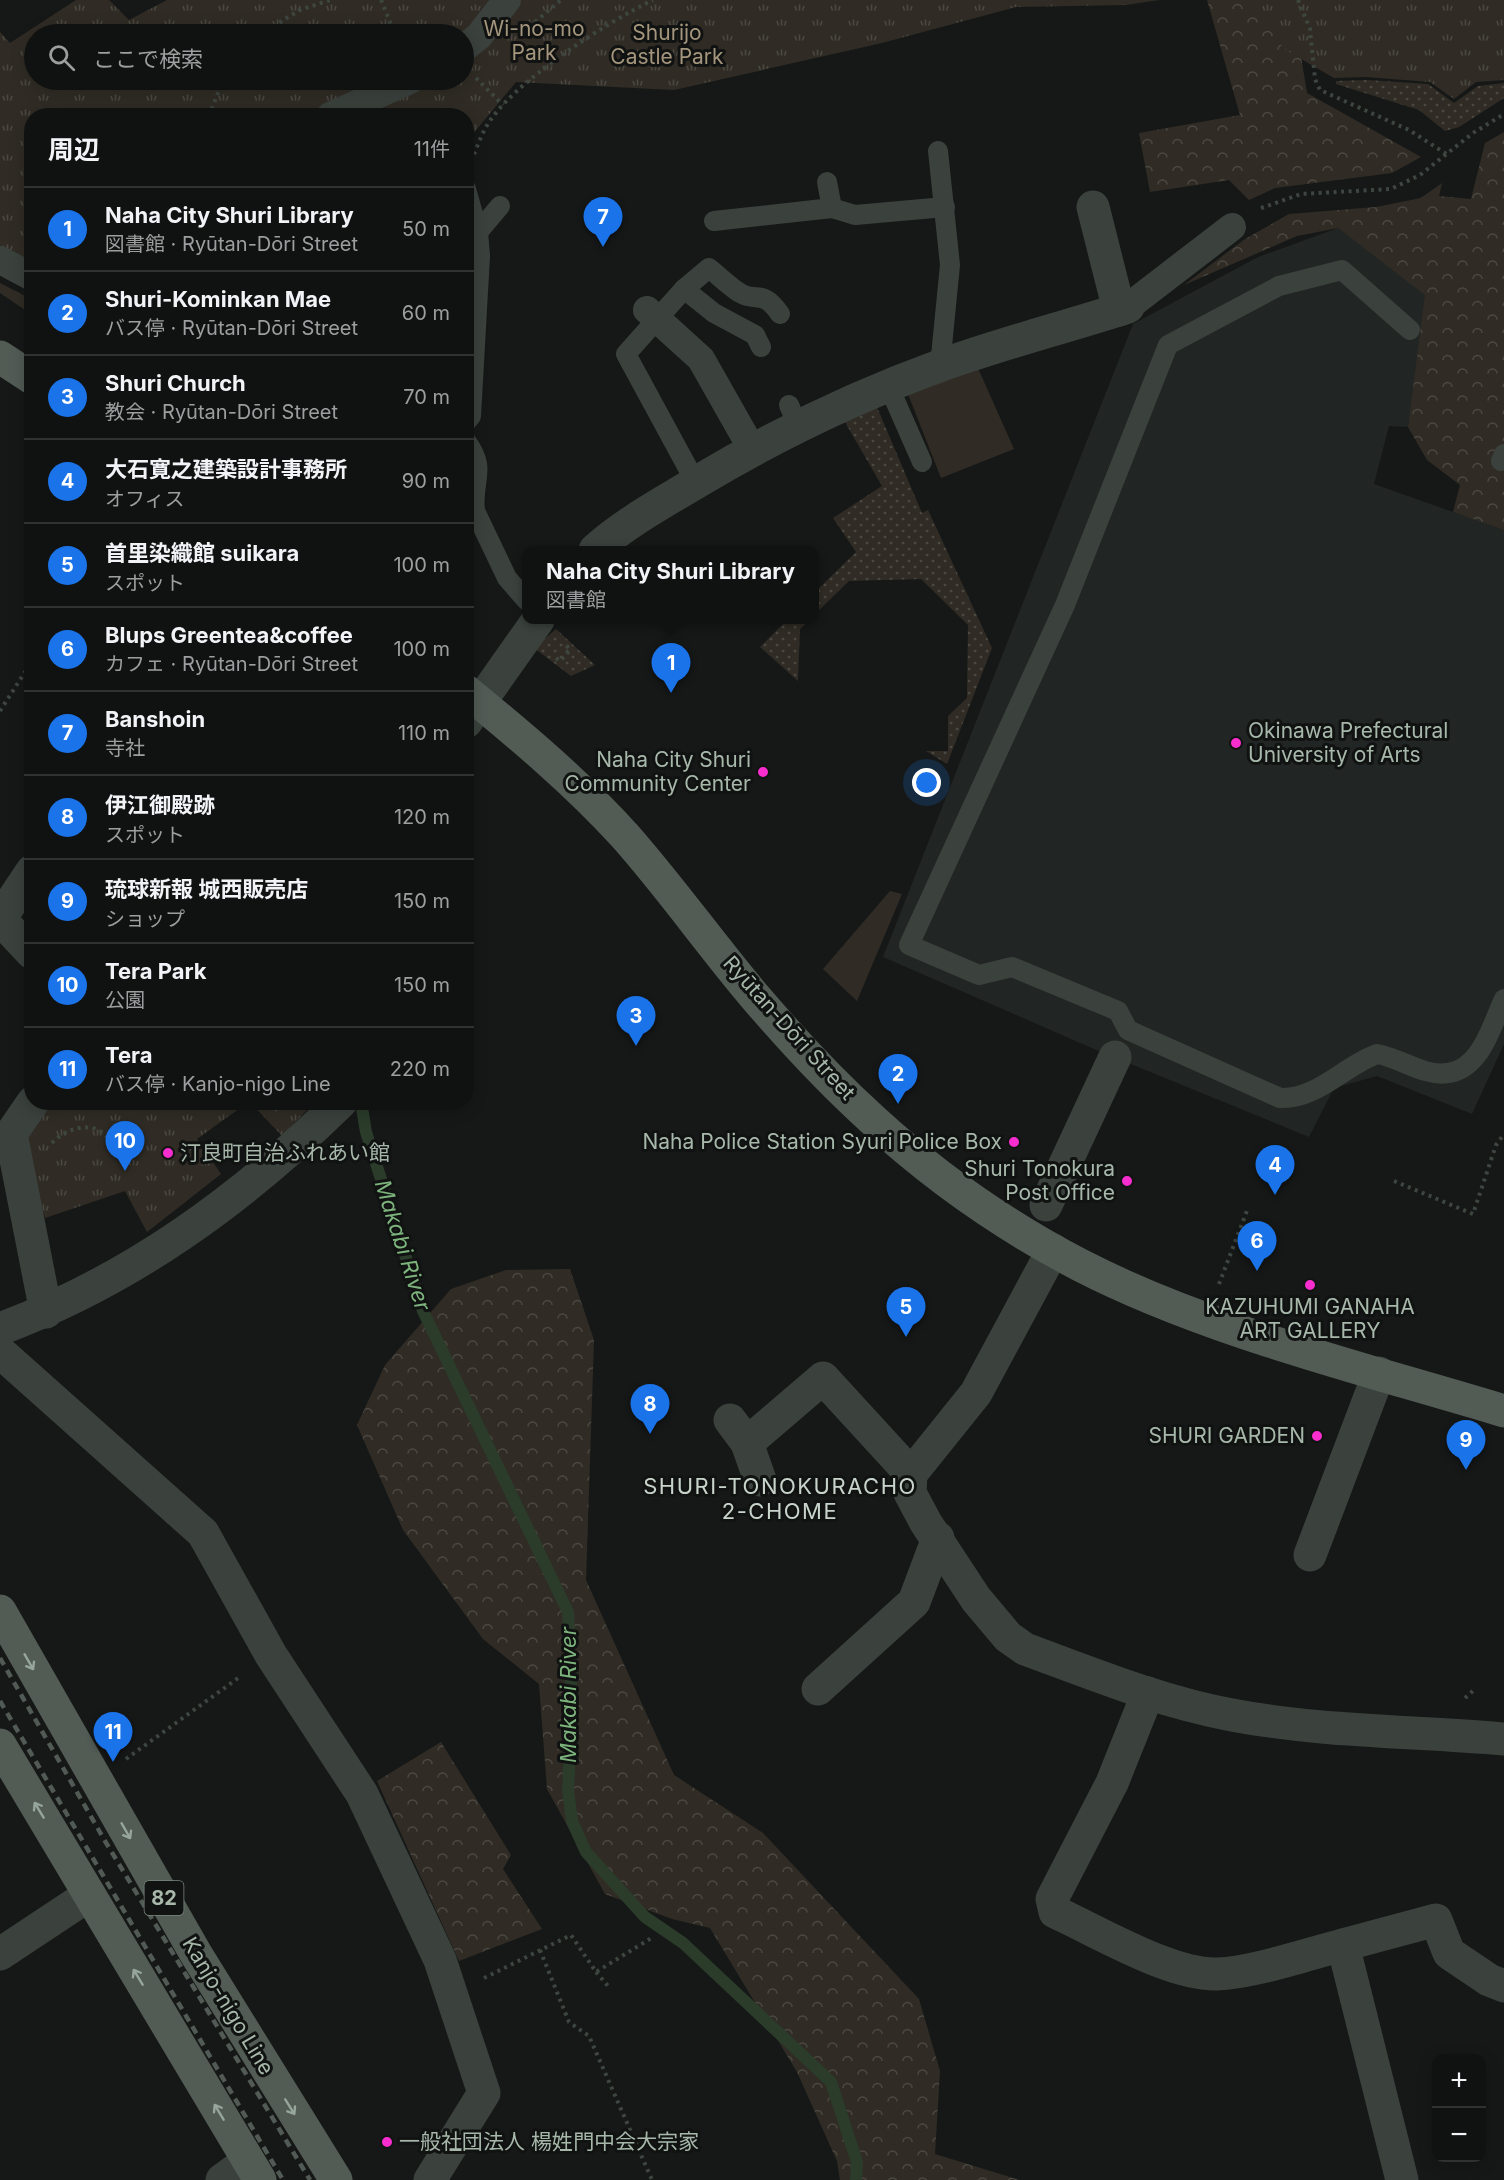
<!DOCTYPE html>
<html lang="ja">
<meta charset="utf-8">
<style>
:root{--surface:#101211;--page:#191b1a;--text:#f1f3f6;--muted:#9c9e9f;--line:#303231;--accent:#1a73e8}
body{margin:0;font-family:Inter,"Noto Sans JP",sans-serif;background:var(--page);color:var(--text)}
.controls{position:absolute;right:18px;bottom:18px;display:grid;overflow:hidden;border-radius:12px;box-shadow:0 3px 15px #0003}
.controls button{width:54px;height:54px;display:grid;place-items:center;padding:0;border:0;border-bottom:2px solid var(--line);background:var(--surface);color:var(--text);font:30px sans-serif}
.you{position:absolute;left:927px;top:783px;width:21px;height:21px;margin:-15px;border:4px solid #fff;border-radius:50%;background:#1a73e8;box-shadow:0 0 0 9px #1a73e833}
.badge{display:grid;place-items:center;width:39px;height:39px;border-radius:50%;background:var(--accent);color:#fff;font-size:20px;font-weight:700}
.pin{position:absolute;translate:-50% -50px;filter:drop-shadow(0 2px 3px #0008)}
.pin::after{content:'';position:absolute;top:32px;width:21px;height:18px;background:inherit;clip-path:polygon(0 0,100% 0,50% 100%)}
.popup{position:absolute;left:522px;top:546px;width:297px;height:78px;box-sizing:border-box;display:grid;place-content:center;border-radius:12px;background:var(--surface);filter:drop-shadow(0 2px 4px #0005);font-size:20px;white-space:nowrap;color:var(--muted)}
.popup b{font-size:22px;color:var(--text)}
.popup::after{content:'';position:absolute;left:50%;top:100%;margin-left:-12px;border:12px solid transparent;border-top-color:var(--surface)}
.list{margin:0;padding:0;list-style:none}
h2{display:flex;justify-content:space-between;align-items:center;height:78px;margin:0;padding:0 24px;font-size:26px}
h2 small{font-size:20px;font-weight:400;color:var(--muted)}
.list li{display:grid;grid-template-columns:39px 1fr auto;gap:18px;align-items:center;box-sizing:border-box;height:84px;padding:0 24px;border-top:2px solid var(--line)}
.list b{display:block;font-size:22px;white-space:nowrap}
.list p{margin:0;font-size:20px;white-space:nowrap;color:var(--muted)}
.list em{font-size:20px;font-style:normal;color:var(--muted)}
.icon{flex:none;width:33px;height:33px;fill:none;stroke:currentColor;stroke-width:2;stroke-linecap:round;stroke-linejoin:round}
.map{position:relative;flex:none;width:1504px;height:2180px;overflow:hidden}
.search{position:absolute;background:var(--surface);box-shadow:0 3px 15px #0003;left:24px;top:24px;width:450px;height:66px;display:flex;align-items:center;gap:15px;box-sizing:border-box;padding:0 21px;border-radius:33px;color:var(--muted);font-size:22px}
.panel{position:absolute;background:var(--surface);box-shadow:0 3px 15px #0003;left:24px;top:108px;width:450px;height:1002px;border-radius:24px}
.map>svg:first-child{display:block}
</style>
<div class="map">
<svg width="1504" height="2180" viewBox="0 0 1504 2180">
<defs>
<pattern id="grass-dots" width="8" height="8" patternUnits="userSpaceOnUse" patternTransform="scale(1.5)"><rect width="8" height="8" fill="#302c25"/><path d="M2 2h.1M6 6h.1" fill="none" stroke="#4b4842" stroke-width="1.8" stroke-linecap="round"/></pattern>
<pattern id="forest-crowns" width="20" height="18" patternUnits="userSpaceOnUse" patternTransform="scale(1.5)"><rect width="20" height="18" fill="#302c25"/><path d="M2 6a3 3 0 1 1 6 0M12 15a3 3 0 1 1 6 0" fill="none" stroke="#4b4842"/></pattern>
<pattern id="park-tufts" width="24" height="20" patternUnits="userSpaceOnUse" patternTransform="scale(1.5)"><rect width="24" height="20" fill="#302c25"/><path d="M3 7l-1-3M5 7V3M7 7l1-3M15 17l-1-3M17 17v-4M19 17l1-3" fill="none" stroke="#4b4842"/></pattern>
</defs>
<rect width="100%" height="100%" fill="#161817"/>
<!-- built -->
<polygon fill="#212523" points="1338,228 1426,295 1408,427 1389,426 1374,484 1504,530 1504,1044 1472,1114 1377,1076 1334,1088 1309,1137 1094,1049 883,957 1133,324 1258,257"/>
<!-- grass -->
<g fill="url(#grass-dots)">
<polygon points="1367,80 1428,84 1454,103 1478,86 1504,83 1504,98 1459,127 1445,131 1419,110 1336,84 1336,81"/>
<polygon points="876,405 922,513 928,510 992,648 947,764 926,751 948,751 948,716 967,698 968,625 921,579 849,581 815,614 815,592 856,552 833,518 882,486 842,417"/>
<polygon points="787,620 810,620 800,629 798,681 760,647"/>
<polygon points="556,629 595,665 571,676 534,648"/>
</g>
<!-- forest -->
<g fill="url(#forest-crowns)">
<polygon points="1207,0 1285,0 1297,32 1307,93 1421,157 1392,173 1275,188 1249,200 1229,180 1150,192 1139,133 1240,115"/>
<polygon points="1504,132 1504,530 1453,512 1460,485 1427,460 1408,427 1425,295 1338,228 1297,236 1184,285 1245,239 1289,214 1376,207 1421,198 1442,183 1439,196 1471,199 1485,143"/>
<polygon points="467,210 472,228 467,381"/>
<polygon points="0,283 31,299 31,314 0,293"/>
<polygon points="570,1269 594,1340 586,1580 674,1775 763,1833 919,1999 940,2071 935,2154 1020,2180 840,2180 837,2161 797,2072 710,1928 672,1919 605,1894 547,1789 539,1684 483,1639 403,1530 357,1425 385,1365 451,1289 506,1270"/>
<polygon points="441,1742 511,1855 503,1869 542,1929 459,1961 377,1781"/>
</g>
<!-- park -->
<g fill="url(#park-tufts)" fill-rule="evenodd">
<path d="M76 0H109L129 20 167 0H1159L1126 5 1016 7 882 43 674 90 516 82 467 141 466 116H32L31 275 0 260V32L10 43ZM34 34H464V80H34Z"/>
<polygon points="1249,0 1504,0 1504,80 1476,82 1454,99 1430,82 1366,77 1334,78 1284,49"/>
<polygon points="43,1103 247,1103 197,1139 221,1174 147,1232 125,1191 45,1218 28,1159 27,1128"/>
<polygon points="251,1103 314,1103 282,1136"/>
</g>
<!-- garden -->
<g fill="#302c25">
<polygon points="977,366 1014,449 941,478 908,394"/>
<polygon points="890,891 902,894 857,1001 823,969"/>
</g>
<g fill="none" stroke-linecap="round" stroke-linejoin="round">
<!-- stream -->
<polyline stroke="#2b3c2b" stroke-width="12" points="361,1102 366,1132 423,1311 568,1612 572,1709 568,1790 572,1821 586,1852 645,1917 683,1943 831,2082 857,2162 856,2180"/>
<!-- path -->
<g stroke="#3e4640" stroke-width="4" stroke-dasharray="3 4.5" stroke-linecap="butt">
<polyline points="381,0 395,34"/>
<polyline points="1298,0 1310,29 1315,79 1320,90 1409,130 1448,155"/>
<polyline points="535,22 561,0"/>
<polyline points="260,34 300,10 330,0"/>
<polyline points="476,78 503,105"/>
<polyline points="209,116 223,80"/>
<path d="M471 161C476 150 480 138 486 127 510 84 607 22 653 0"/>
<polyline points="1261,208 1301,194 1391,189 1420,175 1473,133 1504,114"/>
<polyline points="556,658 560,661 570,650 566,645"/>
<polyline points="0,711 32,661"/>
<polyline points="271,1102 279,1113"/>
<path d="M52 1143C63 1131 85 1122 100 1131 108 1136 114 1146 120 1152"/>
<polyline points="1394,1181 1473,1214 1496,1145 1504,1134"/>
<polyline points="1219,1284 1248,1208"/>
<polyline points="1465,1698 1476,1688"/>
<polyline points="126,1759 241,1676"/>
<polyline points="540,1950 569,2022 589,2036 652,2180"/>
<polyline points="596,1972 608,1986"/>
<polyline points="484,1978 571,1935 596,1972 653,1937"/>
</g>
<!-- service -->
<g stroke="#3b423e" stroke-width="20">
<polyline points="938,151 950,265 940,366"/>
<polyline points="827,182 832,208 855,215 945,207"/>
<polyline points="466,189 478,232 480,256 471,416 466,422"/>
<polyline points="714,221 832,208"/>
<polyline points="478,232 500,206"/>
<path d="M684 289 709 268C719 276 729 286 740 293 757 303 762 288 780 314"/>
<path d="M1410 330 1342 270 1279 286 1168 345 1065 605 909 945 979 975 1012 967 1118 1011 1128 1030 1280 1098C1316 1100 1344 1066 1377 1054 1394 1057 1408 1066 1425 1071 1476 1086 1488 1034 1504 999"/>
<polyline points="889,387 922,462"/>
<polyline points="789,405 798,426"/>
<path d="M466 441C488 470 471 481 475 511L507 578 527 601"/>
<polyline points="1501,461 1504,454"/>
<polyline points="696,483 626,354 684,289 714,313 755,335 761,347"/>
</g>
<!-- pedestrian -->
<g stroke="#3b423e" stroke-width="28">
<polyline points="464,48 479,36 507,0"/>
<polyline points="330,116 410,80"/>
<polyline points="0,260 32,277"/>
<polyline points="1128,307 1232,227"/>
<polyline points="647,310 701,359 752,449"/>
</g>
<!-- minor -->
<g stroke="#3b423e" stroke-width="33">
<polyline points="1093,207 1119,310"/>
<path d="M595 550C625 523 662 503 697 482 774 436 856 396 942 365 1003 343 1066 327 1128 307"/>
<polyline points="466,722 538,620"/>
<polyline points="0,919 32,871"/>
<polyline points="0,919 32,953"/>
<polyline points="33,1102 11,1134 46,1312"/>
<polyline points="1046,1205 1115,1057"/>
<path d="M1053 1250 976 1393 911 1474 910 1493 926 1523 976 1599 1008 1637 1025 1649C1093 1674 1161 1702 1232 1715 1321 1732 1414 1731 1504 1739"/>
<path d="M0 1329C131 1280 241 1200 341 1102"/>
<polyline points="0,1352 203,1533 271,1655 362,1794 440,1960 484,2093 430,2180"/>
<polyline points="730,1420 747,1443 823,1378 911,1474"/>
<polyline points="747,1443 760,1480"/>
<polyline points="1310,1555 1379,1373"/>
<polyline points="818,1689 914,1602 938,1538"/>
<path d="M1148 1693 1112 1783 1052 1899 1055 1912C1099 1932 1170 1975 1217 1974 1252 1973 1308 1954 1343 1945"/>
<polyline points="0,1954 89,1895"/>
<polyline points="222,2180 248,2161"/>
<polyline points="1402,2180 1343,1945 1436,1920 1449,1953 1489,1980 1504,1986"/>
</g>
<!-- primary -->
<g stroke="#525c55" stroke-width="33">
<polyline points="0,357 32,378"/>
<path d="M466 691C522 737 577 783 625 836 671 888 711 945 756 998 792 1040 831 1082 873 1120 934 1176 1007 1227 1080 1265 1208 1331 1366 1369 1504 1411"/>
<polyline points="0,1611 196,1954 336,2180"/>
<polyline points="0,1745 260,2180"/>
</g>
<!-- rail -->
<g stroke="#515a54" stroke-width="4.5" stroke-dasharray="8 6" stroke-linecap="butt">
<polyline points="0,1658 105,1841 310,2180"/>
<polyline points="0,1701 283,2180"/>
</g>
</g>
<!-- one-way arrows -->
<defs><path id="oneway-shaft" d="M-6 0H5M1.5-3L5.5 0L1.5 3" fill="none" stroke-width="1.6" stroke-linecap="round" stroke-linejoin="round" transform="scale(1.5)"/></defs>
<g stroke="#96a69a">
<use href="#oneway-shaft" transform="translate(29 1662) rotate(60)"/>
<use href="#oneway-shaft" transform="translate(39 1810) rotate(-121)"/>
<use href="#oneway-shaft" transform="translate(126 1831) rotate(60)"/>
<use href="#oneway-shaft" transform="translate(138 1977) rotate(-121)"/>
<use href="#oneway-shaft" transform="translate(290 2107) rotate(58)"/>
<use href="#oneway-shaft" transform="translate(219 2112) rotate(-121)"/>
</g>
<!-- markers -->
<g fill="#f82dce" stroke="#111312" stroke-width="2">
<circle cx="1236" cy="743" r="6"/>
<circle cx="763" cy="772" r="6"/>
<circle cx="1014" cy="1142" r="6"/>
<circle cx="168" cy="1153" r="6"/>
<circle cx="1127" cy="1181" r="6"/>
<circle cx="1310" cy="1285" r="6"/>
<circle cx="1317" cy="1436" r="6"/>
<circle cx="387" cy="2142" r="6"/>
</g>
<g text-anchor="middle" stroke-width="6" stroke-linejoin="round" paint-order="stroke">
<!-- shield labels -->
<rect fill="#111312" stroke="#7a867d" stroke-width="1.5" x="144.5" y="1881" width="39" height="34" rx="4.5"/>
<g font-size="20" font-weight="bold" fill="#a7b8ab">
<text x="164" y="1905">82</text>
</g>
<!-- park labels -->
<g font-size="21" fill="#a4957d" stroke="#111312">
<text x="534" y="36">Wi-no-mo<tspan x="534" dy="24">Park</tspan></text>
<text x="667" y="40">Shurijo<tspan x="667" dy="24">Castle Park</tspan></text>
</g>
<!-- poi labels -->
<g font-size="21" fill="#a7b8ab" stroke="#111312" text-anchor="end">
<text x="1248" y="738" text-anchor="start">Okinawa Prefectural<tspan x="1248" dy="24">University of Arts</tspan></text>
<text x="751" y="767">Naha City Shuri<tspan x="751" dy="24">Community Center</tspan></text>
<text x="1002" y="1149">Naha Police Station Syuri Police Box</text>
<text x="180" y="1160" text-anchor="start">汀良町自治ふれあい館</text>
<text x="1115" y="1176">Shuri Tonokura<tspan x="1115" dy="24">Post Office</tspan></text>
<text x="1310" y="1314" text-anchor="middle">KAZUHUMI GANAHA<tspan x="1310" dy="24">ART GALLERY</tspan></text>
<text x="1305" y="1443">SHURI GARDEN</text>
<text x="399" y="2149" text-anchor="start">一般社団法人 楊姓門中会大宗家</text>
</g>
<!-- street labels -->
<g font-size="21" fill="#a7b8ab" stroke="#111312">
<text transform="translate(789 1028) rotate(48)" y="7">Ryūtan-Dōri Street</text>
<text transform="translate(228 2006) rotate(59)" y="7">Kanjo-nigo Line</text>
</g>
<!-- water labels -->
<g font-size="22" font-style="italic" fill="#7db47d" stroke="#111312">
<text transform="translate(403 1245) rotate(72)" y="8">Makabi River</text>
<text transform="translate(568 1695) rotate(-90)" y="8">Makabi River</text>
</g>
<!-- neighbourhood labels -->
<g font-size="22" letter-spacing="1.5" fill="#c8d4cb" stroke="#111312">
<text x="780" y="1494">SHURI-TONOKURACHO<tspan x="780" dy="25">2-CHOME</tspan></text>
</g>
</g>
</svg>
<div class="controls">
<button>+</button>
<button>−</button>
</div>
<div class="you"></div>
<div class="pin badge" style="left:671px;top:693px">1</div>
<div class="popup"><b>Naha City Shuri Library</b>図書館</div>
<div class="pin badge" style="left:898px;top:1104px">2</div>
<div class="pin badge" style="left:636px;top:1046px">3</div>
<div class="pin badge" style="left:1275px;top:1195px">4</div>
<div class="pin badge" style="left:906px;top:1337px">5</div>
<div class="pin badge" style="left:1257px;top:1271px">6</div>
<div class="pin badge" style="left:603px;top:247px">7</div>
<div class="pin badge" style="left:650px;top:1434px">8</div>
<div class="pin badge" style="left:1466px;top:1470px">9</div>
<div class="pin badge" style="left:125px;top:1171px">10</div>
<div class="pin badge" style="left:113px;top:1762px">11</div>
<div class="search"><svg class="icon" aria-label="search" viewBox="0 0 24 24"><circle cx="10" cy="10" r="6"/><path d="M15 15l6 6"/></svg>ここで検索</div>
<section class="panel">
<h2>周辺<small>11件</small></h2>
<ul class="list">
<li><span class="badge">1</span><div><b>Naha City Shuri Library</b><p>図書館 · Ryūtan-Dōri Street</p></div><em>50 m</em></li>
<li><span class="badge">2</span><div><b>Shuri-Kominkan Mae</b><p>バス停 · Ryūtan-Dōri Street</p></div><em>60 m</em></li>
<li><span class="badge">3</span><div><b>Shuri Church</b><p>教会 · Ryūtan-Dōri Street</p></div><em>70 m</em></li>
<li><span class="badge">4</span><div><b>大石寛之建築設計事務所</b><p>オフィス</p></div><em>90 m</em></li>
<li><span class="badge">5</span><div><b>首里染織館 suikara</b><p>スポット</p></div><em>100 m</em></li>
<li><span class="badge">6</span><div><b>Blups Greentea&amp;coffee</b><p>カフェ · Ryūtan-Dōri Street</p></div><em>100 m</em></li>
<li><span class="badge">7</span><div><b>Banshoin</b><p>寺社</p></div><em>110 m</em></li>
<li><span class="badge">8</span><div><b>伊江御殿跡</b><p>スポット</p></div><em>120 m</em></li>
<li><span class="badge">9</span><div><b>琉球新報 城西販売店</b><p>ショップ</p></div><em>150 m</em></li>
<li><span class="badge">10</span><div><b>Tera Park</b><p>公園</p></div><em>150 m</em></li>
<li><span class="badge">11</span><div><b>Tera</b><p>バス停 · Kanjo-nigo Line</p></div><em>220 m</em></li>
</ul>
</section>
</div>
